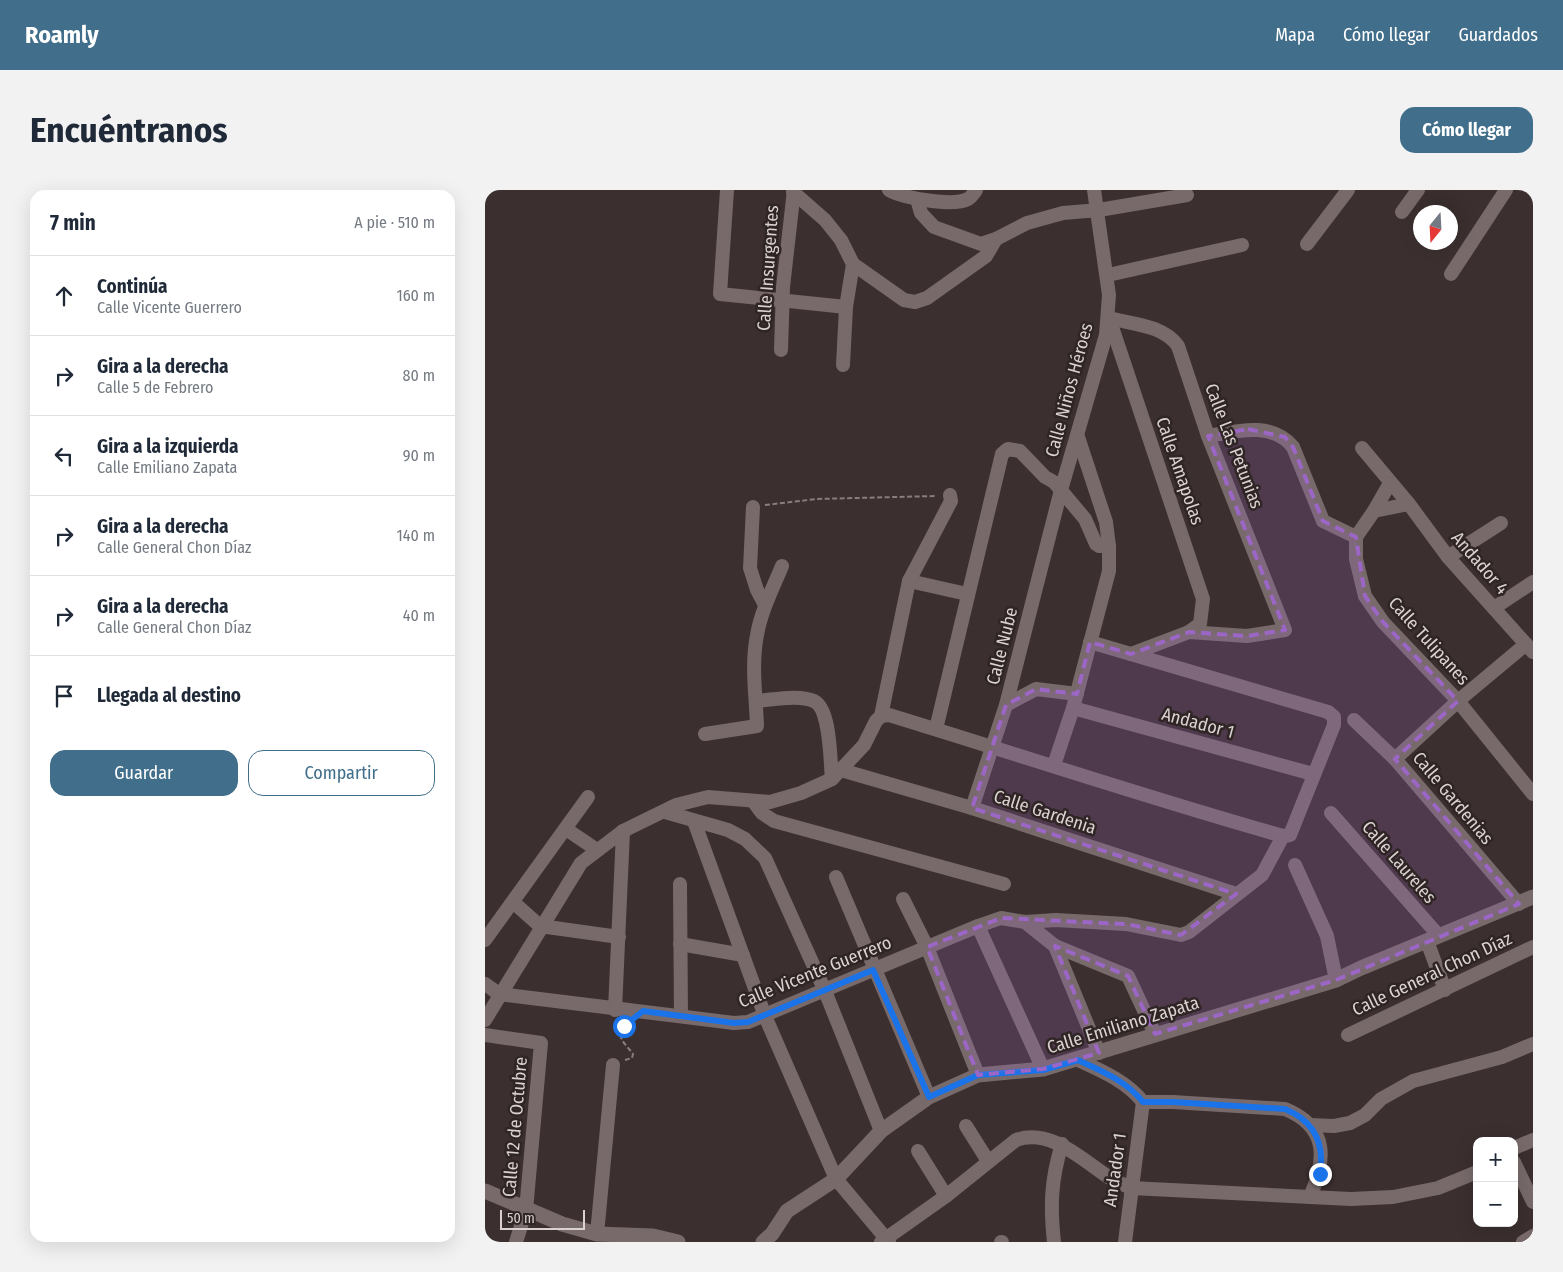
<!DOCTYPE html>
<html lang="es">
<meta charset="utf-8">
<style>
:root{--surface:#fff;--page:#f2f2f3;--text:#1f2937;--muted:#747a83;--line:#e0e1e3;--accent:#416e8b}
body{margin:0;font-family:"Fira Sans Condensed",sans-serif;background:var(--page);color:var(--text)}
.controls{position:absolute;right:15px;bottom:15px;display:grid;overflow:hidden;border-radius:10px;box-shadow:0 5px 20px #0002}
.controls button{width:45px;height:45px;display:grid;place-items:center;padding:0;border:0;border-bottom:1px solid var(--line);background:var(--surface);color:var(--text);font:25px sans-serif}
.compass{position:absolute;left:928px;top:15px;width:45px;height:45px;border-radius:50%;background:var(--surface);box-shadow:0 5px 20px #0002;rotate:198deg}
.scale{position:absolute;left:15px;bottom:12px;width:85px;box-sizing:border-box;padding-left:5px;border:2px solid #dad2d2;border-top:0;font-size:14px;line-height:18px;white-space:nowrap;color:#dad2d2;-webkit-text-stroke:4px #302525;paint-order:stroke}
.stop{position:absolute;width:15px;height:15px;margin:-11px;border:4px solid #1a73e8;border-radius:50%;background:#fff}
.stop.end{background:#1a73e8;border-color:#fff;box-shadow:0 1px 5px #0008}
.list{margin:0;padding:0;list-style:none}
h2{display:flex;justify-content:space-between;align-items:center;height:65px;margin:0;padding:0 20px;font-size:21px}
h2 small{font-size:16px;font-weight:400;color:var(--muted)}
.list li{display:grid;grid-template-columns:32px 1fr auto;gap:15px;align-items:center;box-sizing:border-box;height:80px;padding:0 20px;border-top:1px solid var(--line)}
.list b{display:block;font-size:19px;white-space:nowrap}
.list p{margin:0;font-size:16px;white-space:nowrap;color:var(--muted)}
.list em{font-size:16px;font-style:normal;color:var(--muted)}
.actions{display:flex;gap:10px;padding:15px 20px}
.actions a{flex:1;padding:11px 0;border:1px solid var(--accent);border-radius:15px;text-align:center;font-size:18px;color:var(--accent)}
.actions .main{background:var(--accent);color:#fff}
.icon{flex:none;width:28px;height:28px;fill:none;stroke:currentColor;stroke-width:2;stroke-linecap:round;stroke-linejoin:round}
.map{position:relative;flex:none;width:1048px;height:1052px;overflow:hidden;border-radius:15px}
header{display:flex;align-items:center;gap:30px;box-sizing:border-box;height:70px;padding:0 25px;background:var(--accent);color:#fff}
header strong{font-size:24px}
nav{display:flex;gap:28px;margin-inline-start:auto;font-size:18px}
.intro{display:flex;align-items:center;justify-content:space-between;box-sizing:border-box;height:120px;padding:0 30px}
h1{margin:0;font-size:35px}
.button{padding:12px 22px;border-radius:15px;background:var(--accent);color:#fff;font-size:18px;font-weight:700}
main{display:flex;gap:30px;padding:0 30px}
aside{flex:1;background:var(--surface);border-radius:15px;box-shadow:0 5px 20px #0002}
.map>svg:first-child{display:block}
</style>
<header>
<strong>Roamly</strong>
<nav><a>Mapa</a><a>Cómo llegar</a><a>Guardados</a></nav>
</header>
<div class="intro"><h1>Encuéntranos</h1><a class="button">Cómo llegar</a></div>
<main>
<aside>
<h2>7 min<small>A pie · 510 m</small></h2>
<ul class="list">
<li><svg class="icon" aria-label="ahead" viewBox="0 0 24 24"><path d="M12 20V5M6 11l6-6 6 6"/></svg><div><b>Continúa</b><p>Calle Vicente Guerrero</p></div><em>160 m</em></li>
<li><svg class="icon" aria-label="right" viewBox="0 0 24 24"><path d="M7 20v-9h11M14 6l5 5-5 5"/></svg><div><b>Gira a la derecha</b><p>Calle 5 de Febrero</p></div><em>80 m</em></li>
<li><svg class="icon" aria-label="left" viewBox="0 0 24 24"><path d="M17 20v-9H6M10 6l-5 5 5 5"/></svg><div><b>Gira a la izquierda</b><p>Calle Emiliano Zapata</p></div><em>90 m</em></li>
<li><svg class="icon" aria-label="right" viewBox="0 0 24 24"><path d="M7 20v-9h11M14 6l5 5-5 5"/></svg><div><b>Gira a la derecha</b><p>Calle General Chon Díaz</p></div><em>140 m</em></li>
<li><svg class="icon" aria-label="right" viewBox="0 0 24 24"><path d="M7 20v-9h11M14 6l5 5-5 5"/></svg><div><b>Gira a la derecha</b><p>Calle General Chon Díaz</p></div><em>40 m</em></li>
<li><svg class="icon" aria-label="arrive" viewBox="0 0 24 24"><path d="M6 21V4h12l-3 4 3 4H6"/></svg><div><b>Llegada al destino</b></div></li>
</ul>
<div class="actions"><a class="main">Guardar</a><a>Compartir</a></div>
</aside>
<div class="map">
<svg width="1048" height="1052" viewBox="0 0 1048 1052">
<rect width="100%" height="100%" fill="#3b2f2f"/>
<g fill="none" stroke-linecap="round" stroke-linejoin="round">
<!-- path -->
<g stroke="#887e7e" stroke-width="2" stroke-dasharray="5 2.5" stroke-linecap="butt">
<polyline points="280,315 332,309 452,306"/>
<path d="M140 870 147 868 148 864C140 853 128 846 142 833"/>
</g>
<!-- minor -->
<g stroke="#786a6a" stroke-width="14">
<polyline points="242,0 235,104 361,117"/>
<path d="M404 0C419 8 468 17 483 9 486 7 489 3 491 0"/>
<polyline points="308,2 340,30 356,50 368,74 419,110 430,112 442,108 501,66 511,49"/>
<polyline points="432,9 436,23 449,37 496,54 511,49 542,33 578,23 614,20 702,5"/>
<polyline points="917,22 933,0"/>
<polyline points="822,54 863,0"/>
<polyline points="966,84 1021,0"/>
<polyline points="623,85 757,55"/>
<path d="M624 128C647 134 678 135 693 156L723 246 800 440 762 446 704 442 646 464"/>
<polyline points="625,131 718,409 715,434 704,442"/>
<polyline points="296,160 298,97 309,0"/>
<polyline points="358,175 361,117 368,74"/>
<path d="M723 246C752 241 787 231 808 257L838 331 871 347V369L880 406 898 432 973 511 1048 604"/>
<polyline points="877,258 924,314 963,367 1048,462"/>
<polyline points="268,317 265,378 272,400 280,415"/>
<polyline points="889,321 924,314"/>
<polyline points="871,347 889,321 905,293"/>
<polyline points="963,367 1016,333"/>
<polyline points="424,391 482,404"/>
<polyline points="1009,418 1048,392"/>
<path d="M271 511C288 510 313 504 329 511 346 519 345 571 347 589"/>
<polyline points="521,515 551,499 592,504"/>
<polyline points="588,518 828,584"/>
<path d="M396 526 404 525C535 565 666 609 798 646L805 645 849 535V527L843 522 605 452"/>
<polyline points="869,530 910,569 1034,714"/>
<polyline points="451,539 517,264 523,259 535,261 560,287 569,292 600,329 611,354 614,356 624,356"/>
<path d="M220 544 272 536C271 506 266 475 272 445 276 421 288 398 297 376"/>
<polyline points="910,569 973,511 1041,454"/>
<polyline points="569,575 588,518 624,381 624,356 621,332 593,247"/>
<polyline points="356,580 487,618 751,704"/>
<polyline points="268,611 277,623 289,631 519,694"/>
<polyline points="487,618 521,515 576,300 621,145 624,105 609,0"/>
<polyline points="180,622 243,640 260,649 280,668 340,801 396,941"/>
<polyline points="846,623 954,746"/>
<polyline points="209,631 280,826 351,989 404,1052"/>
<polyline points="81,639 112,660"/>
<polyline points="810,675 842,746 851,790"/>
<polyline points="351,687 444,907"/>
<polyline points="195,694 196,826"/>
<polyline points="418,709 442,757 493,885"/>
<polyline points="28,712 55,736 134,747"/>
<polyline points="540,732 571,730 641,734 696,745 704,742 777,685 798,646"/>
<polyline points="493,736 558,879"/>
<polyline points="0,750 103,607"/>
<polyline points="942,751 960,800"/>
<polyline points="195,754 258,765"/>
<polyline points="570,756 614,863"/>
<polyline points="0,794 14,804 249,833 263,832 493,736 516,728 540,732 570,756 643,786 670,844"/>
<polyline points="130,820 138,641"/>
<polyline points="0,830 96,673 138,641 191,615 223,607 285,612 316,603 347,589 379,555 391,531 396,526 424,391 466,311 465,305"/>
<polyline points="0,845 56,853 41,1020 31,1052"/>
<polyline points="863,845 1048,757"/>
<path d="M593 870C617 881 641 891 658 912H688L800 919C844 937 841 970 825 1007"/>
<polyline points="825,935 849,936 865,933 880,925 896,909 928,891 1017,867 1048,854"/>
<polyline points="481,936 503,971"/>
<polyline points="1029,958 1048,950"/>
<polyline points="433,961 461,1006"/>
<polyline points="1029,972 1048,1012"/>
<polyline points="112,1044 128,875"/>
<path d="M396 1052 461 1006 531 950C565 938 595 968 622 986 629 991 638 994 646 998L866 1009 908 1007 953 998 992 982"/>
<polyline points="516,1052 517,1052"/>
<path d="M569 1052C565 1016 566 989 577 954"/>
<polyline points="640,1052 658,912"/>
<polyline points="1038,1052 1048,1046"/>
</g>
<!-- tertiary -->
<g stroke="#786a6a" stroke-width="15">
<polyline points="0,1001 77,1034 112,1044 168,1046 193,1052"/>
<polyline points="278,1052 287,1044 302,1021 351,989 396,941 444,907 493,885 558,879 851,790 876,778 1048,707"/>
</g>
</g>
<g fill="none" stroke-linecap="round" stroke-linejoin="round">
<!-- route -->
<path stroke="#1a73e8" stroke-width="6" d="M139 836 158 821 249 833 263 832 388 780 444 907 493 885 558 880 593 870C617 881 641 891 658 912H688L800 919C829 931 840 953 835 984"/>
</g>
<!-- marked area -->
<path fill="#9c66c6" fill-opacity="0.2" stroke="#9c66c6" stroke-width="4" stroke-dasharray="10 6" stroke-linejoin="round" d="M763 239 800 247 808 257 838 331 871 347 880 406 898 432 973 511 910 569 1034 714 851 790 670 844 643 786 570 756 614 863 558 879 493 885 442 757 516 728 641 734 696 745 751 704 487 618 521 515 551 499 592 504 605 452 646 464 704 442 762 446 800 440 723 246Z"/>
<g text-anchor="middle" stroke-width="5" stroke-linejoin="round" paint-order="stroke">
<!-- street labels -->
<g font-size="18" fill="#dad2d2" stroke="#302525">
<text transform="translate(283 78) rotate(-86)" y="6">Calle Insurgentes</text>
<text transform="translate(584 200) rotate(-75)" y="6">Calle Niños Héroes</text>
<text transform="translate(749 256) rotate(69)" y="6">Calle Las Petunias</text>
<text transform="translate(695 281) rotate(71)" y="6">Calle Amapolas</text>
<text transform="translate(995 373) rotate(49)" y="6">Andador 4</text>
<text transform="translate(944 451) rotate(48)" y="6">Calle Tulipanes</text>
<text transform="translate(517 456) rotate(-76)" y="6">Calle Nube</text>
<text transform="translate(713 533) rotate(15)" y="6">Andador 1</text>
<text transform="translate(968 608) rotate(50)" y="6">Calle Gardenias</text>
<text transform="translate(560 622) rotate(18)" y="6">Calle Gardenia</text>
<text transform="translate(914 672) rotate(49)" y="6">Calle Laureles</text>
<text transform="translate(330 782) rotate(-22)" y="6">Calle Vicente Guerrero</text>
<text transform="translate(947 784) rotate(-25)" y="6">Calle General Chon Díaz</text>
<text transform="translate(638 835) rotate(-17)" y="6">Calle Emiliano Zapata</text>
<text transform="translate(30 937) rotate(-85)" y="6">Calle 12 de Octubre</text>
<text transform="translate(630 980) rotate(-82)" y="6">Andador 1</text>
</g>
</g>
</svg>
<div class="controls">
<button>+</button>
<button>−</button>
</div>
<svg class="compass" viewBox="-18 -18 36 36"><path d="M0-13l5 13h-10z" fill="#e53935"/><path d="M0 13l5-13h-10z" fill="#747a83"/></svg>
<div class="scale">50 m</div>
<div class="stop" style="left:139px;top:836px"></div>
<div class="stop end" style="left:835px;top:984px"></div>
</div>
</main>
